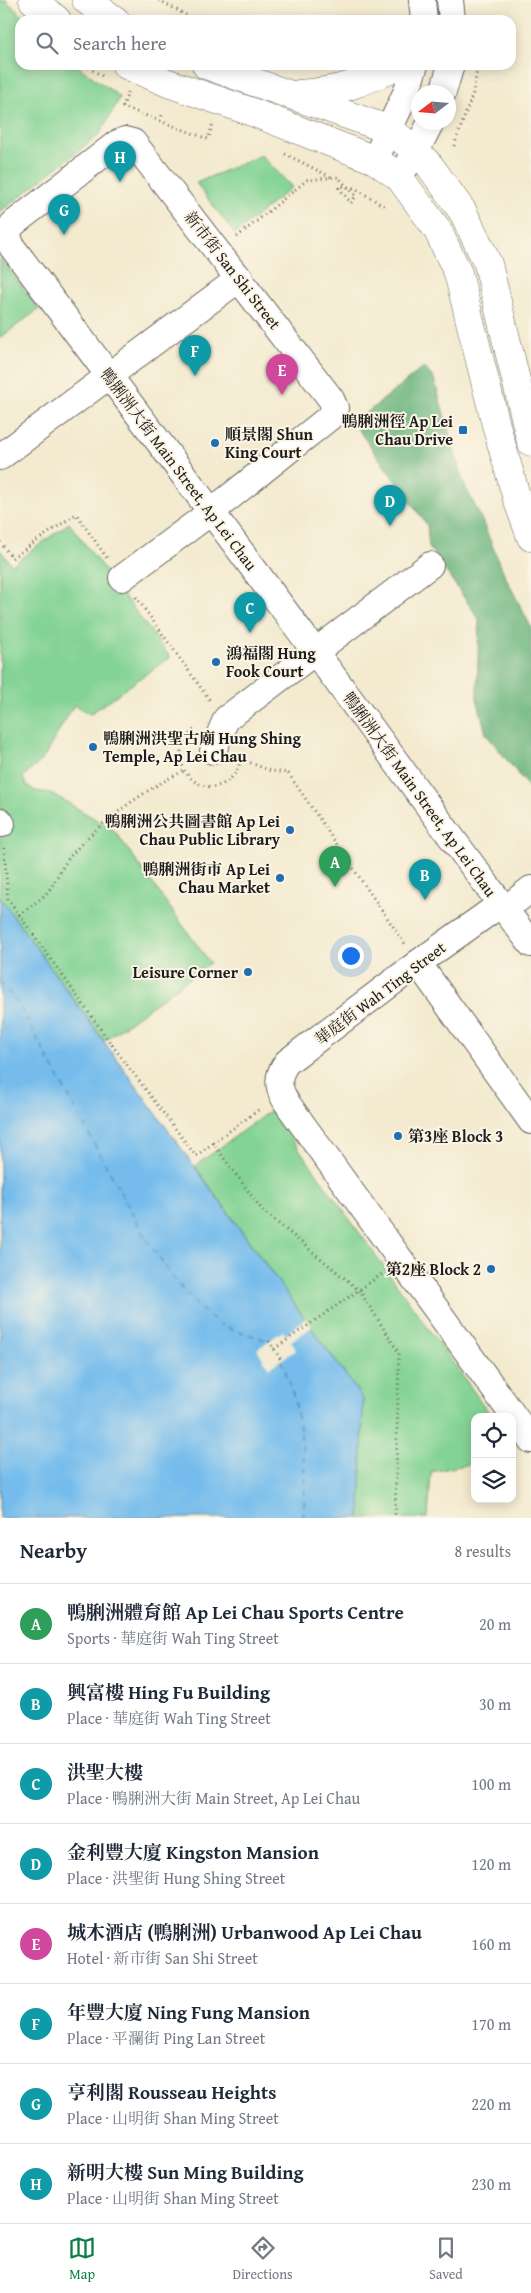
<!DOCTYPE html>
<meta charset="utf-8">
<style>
:root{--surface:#fff;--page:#f2f2f3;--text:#1f2937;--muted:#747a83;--line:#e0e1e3;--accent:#0b8043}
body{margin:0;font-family:"Gentium Book Plus","Noto Serif TC",serif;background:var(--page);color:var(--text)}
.controls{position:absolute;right:15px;bottom:15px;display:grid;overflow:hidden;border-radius:10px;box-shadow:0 2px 12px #0003}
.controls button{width:45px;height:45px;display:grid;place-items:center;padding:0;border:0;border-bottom:1px solid var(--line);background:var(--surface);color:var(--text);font:25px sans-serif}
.compass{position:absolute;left:411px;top:85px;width:45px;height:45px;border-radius:50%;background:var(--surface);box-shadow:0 2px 12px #0003;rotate:254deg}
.you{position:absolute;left:350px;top:955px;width:18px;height:18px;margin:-12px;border:4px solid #fff;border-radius:50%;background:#1a73e8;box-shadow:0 0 0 8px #1a73e833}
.badge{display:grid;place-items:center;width:32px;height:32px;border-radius:50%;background:var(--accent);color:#fff;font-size:16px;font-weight:700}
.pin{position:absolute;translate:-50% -41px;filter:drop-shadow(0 1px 2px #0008)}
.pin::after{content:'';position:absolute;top:26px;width:18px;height:15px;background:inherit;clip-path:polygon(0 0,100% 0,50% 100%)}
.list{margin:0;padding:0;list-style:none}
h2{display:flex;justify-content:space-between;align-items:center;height:65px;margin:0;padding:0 20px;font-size:21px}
h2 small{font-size:16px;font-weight:400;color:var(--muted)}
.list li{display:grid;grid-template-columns:32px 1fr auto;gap:15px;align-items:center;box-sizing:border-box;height:80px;padding:0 20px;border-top:1px solid var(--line)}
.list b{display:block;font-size:19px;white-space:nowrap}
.list p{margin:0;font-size:16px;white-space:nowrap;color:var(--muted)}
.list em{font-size:16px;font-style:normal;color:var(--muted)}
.icon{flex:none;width:28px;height:28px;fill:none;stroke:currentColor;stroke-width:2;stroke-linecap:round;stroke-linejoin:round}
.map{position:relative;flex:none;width:531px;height:1518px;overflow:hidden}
.search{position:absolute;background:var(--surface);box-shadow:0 2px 12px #0003;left:15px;right:15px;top:15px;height:55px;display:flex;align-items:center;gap:12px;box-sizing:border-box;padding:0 18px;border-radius:15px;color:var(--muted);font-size:19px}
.sheet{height:705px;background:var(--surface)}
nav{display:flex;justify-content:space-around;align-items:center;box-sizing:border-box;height:70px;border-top:1px solid var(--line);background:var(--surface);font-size:14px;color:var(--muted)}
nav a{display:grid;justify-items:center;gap:2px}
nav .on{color:var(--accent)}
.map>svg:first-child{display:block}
</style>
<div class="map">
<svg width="531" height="1518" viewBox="0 0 531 1518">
<rect width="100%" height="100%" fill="#fcf5e5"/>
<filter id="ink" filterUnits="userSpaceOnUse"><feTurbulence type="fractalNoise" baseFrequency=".02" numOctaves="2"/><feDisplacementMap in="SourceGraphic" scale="10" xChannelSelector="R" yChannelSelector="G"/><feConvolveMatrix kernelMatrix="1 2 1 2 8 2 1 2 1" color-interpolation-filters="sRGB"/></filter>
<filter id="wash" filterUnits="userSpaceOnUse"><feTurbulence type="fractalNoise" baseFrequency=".0096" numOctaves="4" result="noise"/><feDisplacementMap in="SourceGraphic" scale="20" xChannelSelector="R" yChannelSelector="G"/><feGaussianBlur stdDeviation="1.12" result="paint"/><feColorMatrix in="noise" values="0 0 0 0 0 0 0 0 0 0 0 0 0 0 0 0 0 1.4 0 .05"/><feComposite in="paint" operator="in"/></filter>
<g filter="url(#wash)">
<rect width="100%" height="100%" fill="#f3eacf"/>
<!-- green -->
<g fill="#83d394" stroke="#507858">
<polygon points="0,0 6,0 26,20 20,20 20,65 76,65 120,97 100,134 0,212"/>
<polygon points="261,155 292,187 235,234 196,183"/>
<polygon points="0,258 39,309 0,338"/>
<polygon points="69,523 170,657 90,714 74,705 42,760 23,777 26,785 36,791 51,793 114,830 210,963 104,1041 0,898 0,550 12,565"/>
<polygon points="271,1110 492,1417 475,1417 475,1463 431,1472 428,1518 360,1518 363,1399 195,1166"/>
</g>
<!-- forest -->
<polygon fill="#6ab57e" stroke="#43684d" points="424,367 434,379 463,482 480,516 505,576 531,627 531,790 486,734 477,698 479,619 429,547 427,525 357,428 359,419"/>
<!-- water -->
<polygon fill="#74bcec" stroke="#486c84" points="0,898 363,1399 360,1518 0,1518"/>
<!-- pier -->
<polygon fill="#f3eacf" points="305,1318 312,1327 291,1341 296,1350 269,1368 257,1349 283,1331 286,1335"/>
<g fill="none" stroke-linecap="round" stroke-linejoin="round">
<!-- ferry -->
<g stroke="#3f5c6f" stroke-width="1" stroke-dasharray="6 5" stroke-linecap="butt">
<polyline points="0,982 19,1005 145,1237 174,1279 198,1307 223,1326 269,1341"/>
<path d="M281 1360C301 1408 308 1467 303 1518"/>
</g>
</g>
</g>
<g filter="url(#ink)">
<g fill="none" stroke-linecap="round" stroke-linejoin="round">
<!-- minor casing -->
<g stroke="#67645b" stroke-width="28">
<g id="minor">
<polyline points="422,0 424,20"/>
<polyline points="450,0 452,20"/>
<polyline points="443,92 451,65"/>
<polyline points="375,160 406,93 415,65"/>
<polyline points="399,177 416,151 431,122"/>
<polyline points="0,457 240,278"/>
<path d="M122 578 211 512 330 417 335 408 331 399 133 142 125 140 116 144 13 224 7 233 12 247C114 382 216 517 316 653 388 750 458 848 531 944"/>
<polyline points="213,751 226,719 430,565"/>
<polyline points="0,821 2,824"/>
<polyline points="517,900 531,889"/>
<path d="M501 904 418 963 287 1062C275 1078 278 1090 289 1106L531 1440"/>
<polyline points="418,963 531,1121"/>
</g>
</g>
<!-- major casing -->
<g stroke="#67645b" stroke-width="29">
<g id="major">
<polyline points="33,0 57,20"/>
<polyline points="86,0 115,20"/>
<polyline points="126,65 168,83 252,112 375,160 399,177 437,229 458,273 496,425 517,499 531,537"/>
<polyline points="206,65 390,130 416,151 430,166 463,212 488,264 531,442"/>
<path d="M299 94C340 91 361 84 397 65"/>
</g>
</g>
<!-- path -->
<g stroke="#67645b" stroke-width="3" stroke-dasharray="1 4" stroke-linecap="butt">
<polyline points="159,0 195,20"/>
<polyline points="84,65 104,77"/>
<polyline points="128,92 123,107 208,139 213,123"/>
<polyline points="160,121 163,113"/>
<polyline points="454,146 473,93 478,65"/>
<polyline points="285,154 333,178"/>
<polyline points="353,187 384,206"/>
<polyline points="237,237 307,180 338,177 356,196 351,203 339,188 341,186 354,188"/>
<polyline points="0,542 12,558 76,514 107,558"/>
<polyline points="136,597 211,702"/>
<path d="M194 730C158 760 203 807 232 777 239 770 241 761 240 752"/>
<polyline points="241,759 271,771 288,773 405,944"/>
<polyline points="4,848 8,899 109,1041 196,1156 213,1143 262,1210 360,1291 399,1353 395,1518"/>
<path d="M19 915C27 908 38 902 46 894 55 884 60 869 69 858 93 827 148 787 184 771"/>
<polyline points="213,1143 261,1108"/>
<polyline points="269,1341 281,1360"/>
<polyline points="274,1349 382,1274"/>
</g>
<!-- minor -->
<use href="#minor" stroke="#fff" stroke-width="26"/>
<!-- major -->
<use href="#major" stroke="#fff" stroke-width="28"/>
</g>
</g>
<!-- markers -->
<g fill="#1f6fb2" stroke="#fcf5e5" stroke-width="2">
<rect x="458" y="425" width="10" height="10" rx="2.5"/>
<circle cx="215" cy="443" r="5"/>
<circle cx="216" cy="662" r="5"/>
<circle cx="93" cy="747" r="5"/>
<circle cx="290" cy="830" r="5"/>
<circle cx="280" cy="878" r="5"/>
<circle cx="248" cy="972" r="5"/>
<circle cx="398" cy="1136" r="5"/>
<circle cx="491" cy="1269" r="5"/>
</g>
<g text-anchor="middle" stroke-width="4" stroke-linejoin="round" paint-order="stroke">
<!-- street labels -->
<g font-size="16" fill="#1c1c1c" stroke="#fcf5e5">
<text transform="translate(233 270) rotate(52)" y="6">新市街 San Shi Street</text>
<text transform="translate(179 469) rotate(53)" y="6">鴨脷洲大街 Main Street, Ap Lei Chau</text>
<text transform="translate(420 794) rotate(54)" y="6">鴨脷洲大街 Main Street, Ap Lei Chau</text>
<text transform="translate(380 993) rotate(-37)" y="6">華庭街 Wah Ting Street</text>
</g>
<!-- poi labels -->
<g font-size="16" font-weight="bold" fill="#1c1c1c" stroke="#fcf5e5" text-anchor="end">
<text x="453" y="427">鴨脷洲徑 Ap Lei<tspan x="453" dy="18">Chau Drive</tspan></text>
<text x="225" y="440" text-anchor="start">順景閣 Shun<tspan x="225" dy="18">King Court</tspan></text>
<text x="226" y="659" text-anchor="start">鴻福閣 Hung<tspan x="226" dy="18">Fook Court</tspan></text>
<text x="103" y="744" text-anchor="start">鴨脷洲洪聖古廟 Hung Shing<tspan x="103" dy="18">Temple, Ap Lei Chau</tspan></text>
<text x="280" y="827">鴨脷洲公共圖書館 Ap Lei<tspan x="280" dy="18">Chau Public Library</tspan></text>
<text x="270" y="875">鴨脷洲街市 Ap Lei<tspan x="270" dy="18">Chau Market</tspan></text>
<text x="238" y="978">Leisure Corner</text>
<text x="408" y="1142" text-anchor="start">第3座 Block 3</text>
<text x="481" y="1275">第2座 Block 2</text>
</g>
</g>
</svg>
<div class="controls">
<button><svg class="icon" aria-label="locate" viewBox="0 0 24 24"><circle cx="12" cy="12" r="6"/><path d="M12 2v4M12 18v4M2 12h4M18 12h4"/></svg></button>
<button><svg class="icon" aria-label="layers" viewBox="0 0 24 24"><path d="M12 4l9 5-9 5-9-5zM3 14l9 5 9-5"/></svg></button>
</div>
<svg class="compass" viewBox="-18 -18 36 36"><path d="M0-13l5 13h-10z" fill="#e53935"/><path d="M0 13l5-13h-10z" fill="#747a83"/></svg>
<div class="you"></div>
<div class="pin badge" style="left:335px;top:887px;background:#2e9e5b">A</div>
<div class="pin badge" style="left:425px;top:900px;background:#0f9aa8">B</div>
<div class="pin badge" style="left:250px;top:633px;background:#0f9aa8">C</div>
<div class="pin badge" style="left:390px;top:526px;background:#0f9aa8">D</div>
<div class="pin badge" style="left:282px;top:395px;background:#d1479c">E</div>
<div class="pin badge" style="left:195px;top:376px;background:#0f9aa8">F</div>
<div class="pin badge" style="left:64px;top:235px;background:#0f9aa8">G</div>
<div class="pin badge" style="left:120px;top:182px;background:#0f9aa8">H</div>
<div class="search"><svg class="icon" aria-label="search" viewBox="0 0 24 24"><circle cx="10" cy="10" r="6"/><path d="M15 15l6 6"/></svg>Search here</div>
</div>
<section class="sheet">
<h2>Nearby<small>8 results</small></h2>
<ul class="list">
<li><span class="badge" style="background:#2e9e5b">A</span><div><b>鴨脷洲體育館 Ap Lei Chau Sports Centre</b><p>Sports · 華庭街 Wah Ting Street</p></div><em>20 m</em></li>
<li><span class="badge" style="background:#0f9aa8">B</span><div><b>興富樓 Hing Fu Building</b><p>Place · 華庭街 Wah Ting Street</p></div><em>30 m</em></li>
<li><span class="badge" style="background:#0f9aa8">C</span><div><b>洪聖大樓</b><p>Place · 鴨脷洲大街 Main Street, Ap Lei Chau</p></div><em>100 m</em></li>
<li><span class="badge" style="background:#0f9aa8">D</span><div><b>金利豐大廈 Kingston Mansion</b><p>Place · 洪聖街 Hung Shing Street</p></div><em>120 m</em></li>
<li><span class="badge" style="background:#d1479c">E</span><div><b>城木酒店 (鴨脷洲) Urbanwood Ap Lei Chau</b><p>Hotel · 新市街 San Shi Street</p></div><em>160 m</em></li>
<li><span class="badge" style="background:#0f9aa8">F</span><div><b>年豐大廈 Ning Fung Mansion</b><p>Place · 平瀾街 Ping Lan Street</p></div><em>170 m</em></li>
<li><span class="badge" style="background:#0f9aa8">G</span><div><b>亨利閣 Rousseau Heights</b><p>Place · 山明街 Shan Ming Street</p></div><em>220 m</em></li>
<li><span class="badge" style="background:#0f9aa8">H</span><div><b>新明大樓 Sun Ming Building</b><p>Place · 山明街 Shan Ming Street</p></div><em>230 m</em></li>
</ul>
</section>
<nav>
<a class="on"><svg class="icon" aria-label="map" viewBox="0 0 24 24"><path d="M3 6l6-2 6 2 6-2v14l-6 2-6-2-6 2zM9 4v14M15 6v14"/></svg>Map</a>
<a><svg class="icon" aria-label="directions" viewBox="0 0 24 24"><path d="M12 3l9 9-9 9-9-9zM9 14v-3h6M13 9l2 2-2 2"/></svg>Directions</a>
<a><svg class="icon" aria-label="saved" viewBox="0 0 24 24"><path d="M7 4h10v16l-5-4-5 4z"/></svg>Saved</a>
</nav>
